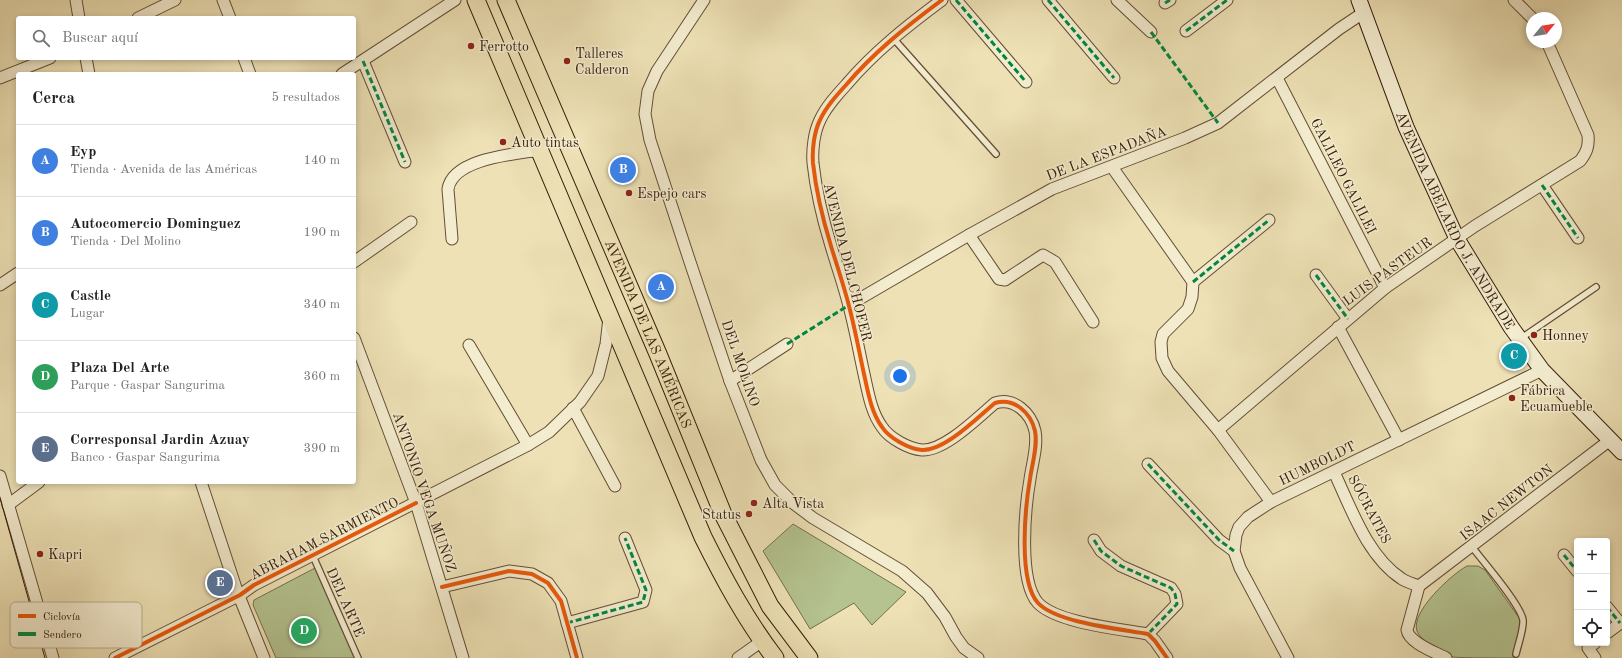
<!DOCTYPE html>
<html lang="es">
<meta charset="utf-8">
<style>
:root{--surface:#fff;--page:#f6f6f6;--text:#222;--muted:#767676;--line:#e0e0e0;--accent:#8f2418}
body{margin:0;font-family:"Old Standard TT",serif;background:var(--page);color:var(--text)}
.controls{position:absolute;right:12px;bottom:12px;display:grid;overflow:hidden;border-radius:4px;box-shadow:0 2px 6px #0003}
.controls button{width:36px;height:36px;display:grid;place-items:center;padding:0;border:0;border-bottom:1px solid var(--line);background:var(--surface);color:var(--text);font:20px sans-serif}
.compass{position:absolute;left:1526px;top:12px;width:36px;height:36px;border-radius:50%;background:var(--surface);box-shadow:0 2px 6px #0003;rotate:60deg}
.you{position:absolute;left:900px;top:376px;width:14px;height:14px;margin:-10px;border:3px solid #fff;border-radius:50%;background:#1a73e8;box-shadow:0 0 0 6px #1a73e833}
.badge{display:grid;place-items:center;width:26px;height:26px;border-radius:50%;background:var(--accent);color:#fff;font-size:13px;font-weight:700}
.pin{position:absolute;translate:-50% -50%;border:2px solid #fff;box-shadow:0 1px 4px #0006}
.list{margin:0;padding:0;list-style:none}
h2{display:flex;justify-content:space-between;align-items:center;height:52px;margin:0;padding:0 16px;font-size:17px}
h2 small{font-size:13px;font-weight:400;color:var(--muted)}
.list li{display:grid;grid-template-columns:26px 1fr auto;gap:12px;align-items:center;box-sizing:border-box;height:72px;padding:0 16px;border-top:1px solid var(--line)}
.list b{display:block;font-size:15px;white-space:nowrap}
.list p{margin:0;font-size:13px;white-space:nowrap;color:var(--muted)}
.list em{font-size:13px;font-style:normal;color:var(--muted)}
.icon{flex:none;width:22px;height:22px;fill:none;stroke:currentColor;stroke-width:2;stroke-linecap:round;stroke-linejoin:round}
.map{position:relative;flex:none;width:1622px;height:658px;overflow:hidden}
.search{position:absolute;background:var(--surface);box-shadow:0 2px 6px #0003;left:16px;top:16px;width:340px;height:44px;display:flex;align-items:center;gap:10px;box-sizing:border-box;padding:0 14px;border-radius:4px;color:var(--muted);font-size:15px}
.panel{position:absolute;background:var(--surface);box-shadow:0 2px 6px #0003;left:16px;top:72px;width:340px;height:412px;border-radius:4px}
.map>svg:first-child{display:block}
</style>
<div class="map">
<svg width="1622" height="658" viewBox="0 0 1622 658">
<rect width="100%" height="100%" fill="#ede1b5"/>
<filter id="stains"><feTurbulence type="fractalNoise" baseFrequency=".005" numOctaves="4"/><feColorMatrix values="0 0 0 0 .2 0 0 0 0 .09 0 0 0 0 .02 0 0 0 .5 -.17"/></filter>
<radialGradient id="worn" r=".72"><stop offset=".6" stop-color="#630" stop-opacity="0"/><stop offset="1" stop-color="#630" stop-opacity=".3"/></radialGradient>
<!-- green -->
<g fill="#b4c390" stroke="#76704d">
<polygon points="793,524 906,592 872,625 854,603 810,629 763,551"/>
<path d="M1467 566H1478L1485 570 1520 619V624L1514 658C1502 658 1461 658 1453 657 1443 654 1420 640 1417 631 1410 612 1452 574 1467 566Z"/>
<polygon points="315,568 355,658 276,658 253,605 254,600"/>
</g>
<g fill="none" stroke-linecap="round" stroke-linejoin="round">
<!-- lane casing -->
<g stroke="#644e35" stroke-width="8">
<g id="lane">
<polyline points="893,38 996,154"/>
<polyline points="1520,339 1596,287"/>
<path d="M1472 547C1483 561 1521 605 1523 620 1524 628 1518 645 1516 654"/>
<polyline points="313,556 358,658"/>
</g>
</g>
<!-- street casing -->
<g stroke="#644e35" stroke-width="13">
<g id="street">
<polyline points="76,0 79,18"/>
<polyline points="223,0 230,18"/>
<polyline points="704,0 657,71 648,91 645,114 650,140 689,259 730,381 761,460 775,485 793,503 813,518 902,571 927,593 945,617 956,637 964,648 978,658"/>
<path d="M942 0C907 26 874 52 846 85 836 96 826 107 820 120 814 132 812 150 813 163 816 191 823 220 831 246 837 266 844 286 849 306 855 329 859 351 864 374 868 392 871 412 882 427 889 438 909 449 922 450 945 451 978 417 995 403 1014 397 1031 413 1035 431 1038 446 1032 464 1030 479 1025 508 1018 581 1038 603 1057 623 1120 629 1148 634L1155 641 1167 658"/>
<polyline points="956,0 1026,82"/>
<polyline points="1048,0 1114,78"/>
<polyline points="1117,0 1151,32"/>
<polyline points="1514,0 1532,18"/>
<polyline points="1165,3 1170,0"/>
<polyline points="138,18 175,0"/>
<polyline points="1186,31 1227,0"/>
<polyline points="86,58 89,74"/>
<polyline points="244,58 250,74"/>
<polyline points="363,61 405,162"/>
<polyline points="342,74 455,0"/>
<polyline points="0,78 50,58"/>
<polyline points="1277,78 1385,288"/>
<polyline points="1112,167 1193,282 1192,297 1188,309 1163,334 1161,342 1162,358 1168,371 1218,430 1271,502"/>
<polyline points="1542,185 1578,238"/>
<polyline points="969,235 999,279 1005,280 1043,255 1055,262 1093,322"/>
<path d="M452 239C451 226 450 214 449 202 449 198 448 193 448 189 453 158 516 154 540 150"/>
<polyline points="354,262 411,222"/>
<polyline points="1316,275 1348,319"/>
<polyline points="1193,282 1269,220"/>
<polyline points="0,285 18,273"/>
<polyline points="849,305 969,235 1052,189 1185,138 1218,123 1339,29 1363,13"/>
<polyline points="1338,327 1399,440"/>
<polyline points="354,338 416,503 463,658"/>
<polyline points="469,345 528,445"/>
<polyline points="730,381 787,344"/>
<polyline points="573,408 615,486"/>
<path d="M1218 430 1385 288 1475 226 1580 161C1587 152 1589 146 1588 135L1547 42"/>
<polyline points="1148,464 1219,540 1234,551"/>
<path d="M1334 472C1351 508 1367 556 1402 579 1407 582 1413 584 1419 586"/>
<polyline points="0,476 53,658"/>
<polyline points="201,482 237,591 264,658"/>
<polyline points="8,505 39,482"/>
<polyline points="1094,540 1101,551 1121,566 1171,588 1175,594 1177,604 1148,634"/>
<polyline points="1564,555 1577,571"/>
<polyline points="1419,586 1610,440"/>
<path d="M1419 586 1407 630C1409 643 1435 652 1446 658"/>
<polyline points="442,587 509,571 532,574 548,583 561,601 577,658"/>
<polyline points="1607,607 1620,623"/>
<polyline points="567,623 643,602 646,590 625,538"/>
<polyline points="1607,633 1622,622"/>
<polyline points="1595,643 1588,648 1595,658"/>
<polyline points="115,658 240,595 254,585 528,445 549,432 580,402 598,376 606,344 609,318"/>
<polyline points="738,658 762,641"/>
<polyline points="1288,658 1240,568 1234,551 1236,535 1239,527 1248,517 1271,502 1542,370"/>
</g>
</g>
<!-- secondary casing -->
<g stroke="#371d0a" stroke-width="17">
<g id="secondary">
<path id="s1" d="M1359 0 1406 127 1457 239 1511 327 1542 370 1622 452"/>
</g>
</g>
<!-- primary casing -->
<g stroke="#371d0a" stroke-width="19">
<g id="primary">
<path d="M476 0 703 537C724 579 746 620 775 658"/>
<path id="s2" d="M506 0 658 354 723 514 770 606 809 658"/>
</g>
</g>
<!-- lane -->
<use href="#lane" stroke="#f3eccf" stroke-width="5.5"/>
<!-- street -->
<use href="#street" stroke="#f3eccf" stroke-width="11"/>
<!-- secondary -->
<use href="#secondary" stroke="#f3eccf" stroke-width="15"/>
<!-- primary -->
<use href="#primary" stroke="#ede1b5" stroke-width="17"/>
<!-- tram -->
<polyline stroke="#371d0a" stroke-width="1" points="0,498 45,658"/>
<!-- quiet -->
<g stroke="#00873e" stroke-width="3" stroke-dasharray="6 3" stroke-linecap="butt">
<polyline points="956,0 1026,82"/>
<polyline points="1048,0 1114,78"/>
<polyline points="1165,3 1170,0"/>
<polyline points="1186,31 1227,0"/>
<polyline points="1151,32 1218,123"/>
<polyline points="363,61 405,162"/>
<polyline points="1542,185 1578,238"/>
<polyline points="1316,275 1348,319"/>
<polyline points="1193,282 1269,220"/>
<polyline points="787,344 849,305"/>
<polyline points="1148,464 1219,540 1234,551"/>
<polyline points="1094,540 1101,551 1121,566 1171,588 1175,594 1177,604 1148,634"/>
<polyline points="1564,555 1577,571"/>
<polyline points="1607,607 1620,623"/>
<polyline points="567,623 643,602 646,590 625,538"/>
</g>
<!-- cycleway casing -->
<g stroke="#f3eccf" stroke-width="6">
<g id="cycleway">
<path d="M942 0C907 26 874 52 846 85 836 96 826 107 820 120 814 132 812 150 813 163 816 191 823 220 831 246 837 266 844 286 849 306 855 329 859 351 864 374 868 392 871 412 882 427 889 438 909 449 922 450 945 451 978 417 995 403 1014 397 1031 413 1035 431 1038 446 1032 464 1030 479 1025 508 1018 581 1038 603 1057 623 1120 629 1148 634L1155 641 1167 658"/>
<polyline points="442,587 509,571 532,574 548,583 561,601 577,658"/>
<polyline points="115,658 240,595 254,585 416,503"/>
</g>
</g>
<!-- cycleway -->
<use href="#cycleway" stroke="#e8590c" stroke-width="4"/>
</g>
<!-- markers -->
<g fill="#8f2418" stroke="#f3eccf" stroke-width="1.5">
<circle cx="471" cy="46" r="4"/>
<circle cx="567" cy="61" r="4"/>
<circle cx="503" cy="142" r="4"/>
<circle cx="629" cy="193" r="4"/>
<circle cx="1534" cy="335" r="4"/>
<circle cx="1512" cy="398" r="4"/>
<circle cx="754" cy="503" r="4"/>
<circle cx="749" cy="514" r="4"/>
<circle cx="40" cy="554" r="4"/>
</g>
<g text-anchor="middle" stroke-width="3" stroke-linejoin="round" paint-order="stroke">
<!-- poi labels -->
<g font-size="14" fill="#371d0a" stroke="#f3eccf" text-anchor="start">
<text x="479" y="51">Ferrotto</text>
<text x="575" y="58">Talleres<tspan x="575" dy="16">Calderon</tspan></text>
<text x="511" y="147">Auto tintas</text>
<text x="637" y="198">Espejo cars</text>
<text x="1542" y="340">Honney</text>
<text x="1520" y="395">Fábrica<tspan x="1520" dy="16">Ecuamueble</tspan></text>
<text x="762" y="508">Alta Vista</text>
<text x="741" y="519" text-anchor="end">Status</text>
<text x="48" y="559">Kapri</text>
</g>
<!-- street labels -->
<g font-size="14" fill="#371d0a" stroke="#f3eccf">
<text transform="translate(1106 153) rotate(-21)" y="5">DE LA ESPADAÑA</text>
<text transform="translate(1344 176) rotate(63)" y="5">GALILEO GALILEI</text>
<text dy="5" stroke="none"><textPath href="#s1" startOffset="241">AVENIDA ABELARDO J. ANDRADE</textPath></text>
<text transform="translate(848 262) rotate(76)" y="5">AVENIDA DEL CHOFER</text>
<text transform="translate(1387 271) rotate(-36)" y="5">LUIS PASTEUR</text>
<text dy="5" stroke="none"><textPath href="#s2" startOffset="363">AVENIDA DE LAS AMÉRICAS</textPath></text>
<text transform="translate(741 363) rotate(71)" y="5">DEL MOLINO</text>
<text transform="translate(1317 463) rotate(-26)" y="5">HUMBOLDT</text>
<text transform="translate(425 492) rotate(71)" y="5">ANTONIO VEGA MUÑOZ</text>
<text transform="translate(1506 502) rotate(-38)" y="5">ISAAC NEWTON</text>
<text transform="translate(1370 509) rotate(62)" y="5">SÓCRATES</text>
<text transform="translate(324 538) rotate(-27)" y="5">ABRAHAM SARMIENTO</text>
<text transform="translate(346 602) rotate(66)" y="5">DEL ARTE</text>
</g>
</g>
<!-- legend -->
<rect x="10" y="602" width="132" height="46" rx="6" fill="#f3eccf" stroke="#bbae94" stroke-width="1"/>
<rect x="18" y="614" width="18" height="4" fill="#e8590c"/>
<rect x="18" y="632" width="18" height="4" fill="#00873e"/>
<g font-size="11" fill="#371d0a">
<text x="43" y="620">Ciclovía</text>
<text x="43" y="638">Sendero</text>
</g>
<rect width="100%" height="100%" filter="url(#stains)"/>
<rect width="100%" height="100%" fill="url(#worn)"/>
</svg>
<div class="controls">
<button>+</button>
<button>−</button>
<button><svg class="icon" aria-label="locate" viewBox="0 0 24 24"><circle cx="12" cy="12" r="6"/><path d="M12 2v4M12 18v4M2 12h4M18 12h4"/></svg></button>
</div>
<svg class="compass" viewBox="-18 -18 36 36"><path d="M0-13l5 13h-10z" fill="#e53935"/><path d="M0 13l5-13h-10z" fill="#767676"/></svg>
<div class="you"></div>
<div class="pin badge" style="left:661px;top:287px;background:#3f7fe0">A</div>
<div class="pin badge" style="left:623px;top:170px;background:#3f7fe0">B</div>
<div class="pin badge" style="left:1514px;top:356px;background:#0f9aa8">C</div>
<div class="pin badge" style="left:304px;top:631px;background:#2e9e5b">D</div>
<div class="pin badge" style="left:220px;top:583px;background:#5c6f8a">E</div>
<div class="search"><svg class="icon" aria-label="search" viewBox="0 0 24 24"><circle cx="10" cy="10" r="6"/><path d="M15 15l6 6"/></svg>Buscar aquí</div>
<section class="panel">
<h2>Cerca<small>5 resultados</small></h2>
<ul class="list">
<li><span class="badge" style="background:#3f7fe0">A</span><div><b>Eyp</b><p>Tienda · Avenida de las Américas</p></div><em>140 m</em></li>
<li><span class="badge" style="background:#3f7fe0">B</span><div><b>Autocomercio Dominguez</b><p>Tienda · Del Molino</p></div><em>190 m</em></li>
<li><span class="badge" style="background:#0f9aa8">C</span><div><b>Castle</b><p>Lugar</p></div><em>340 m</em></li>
<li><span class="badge" style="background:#2e9e5b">D</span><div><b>Plaza Del Arte</b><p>Parque · Gaspar Sangurima</p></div><em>360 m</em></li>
<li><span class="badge" style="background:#5c6f8a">E</span><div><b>Corresponsal Jardin Azuay</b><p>Banco · Gaspar Sangurima</p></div><em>390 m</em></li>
</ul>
</section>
</div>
